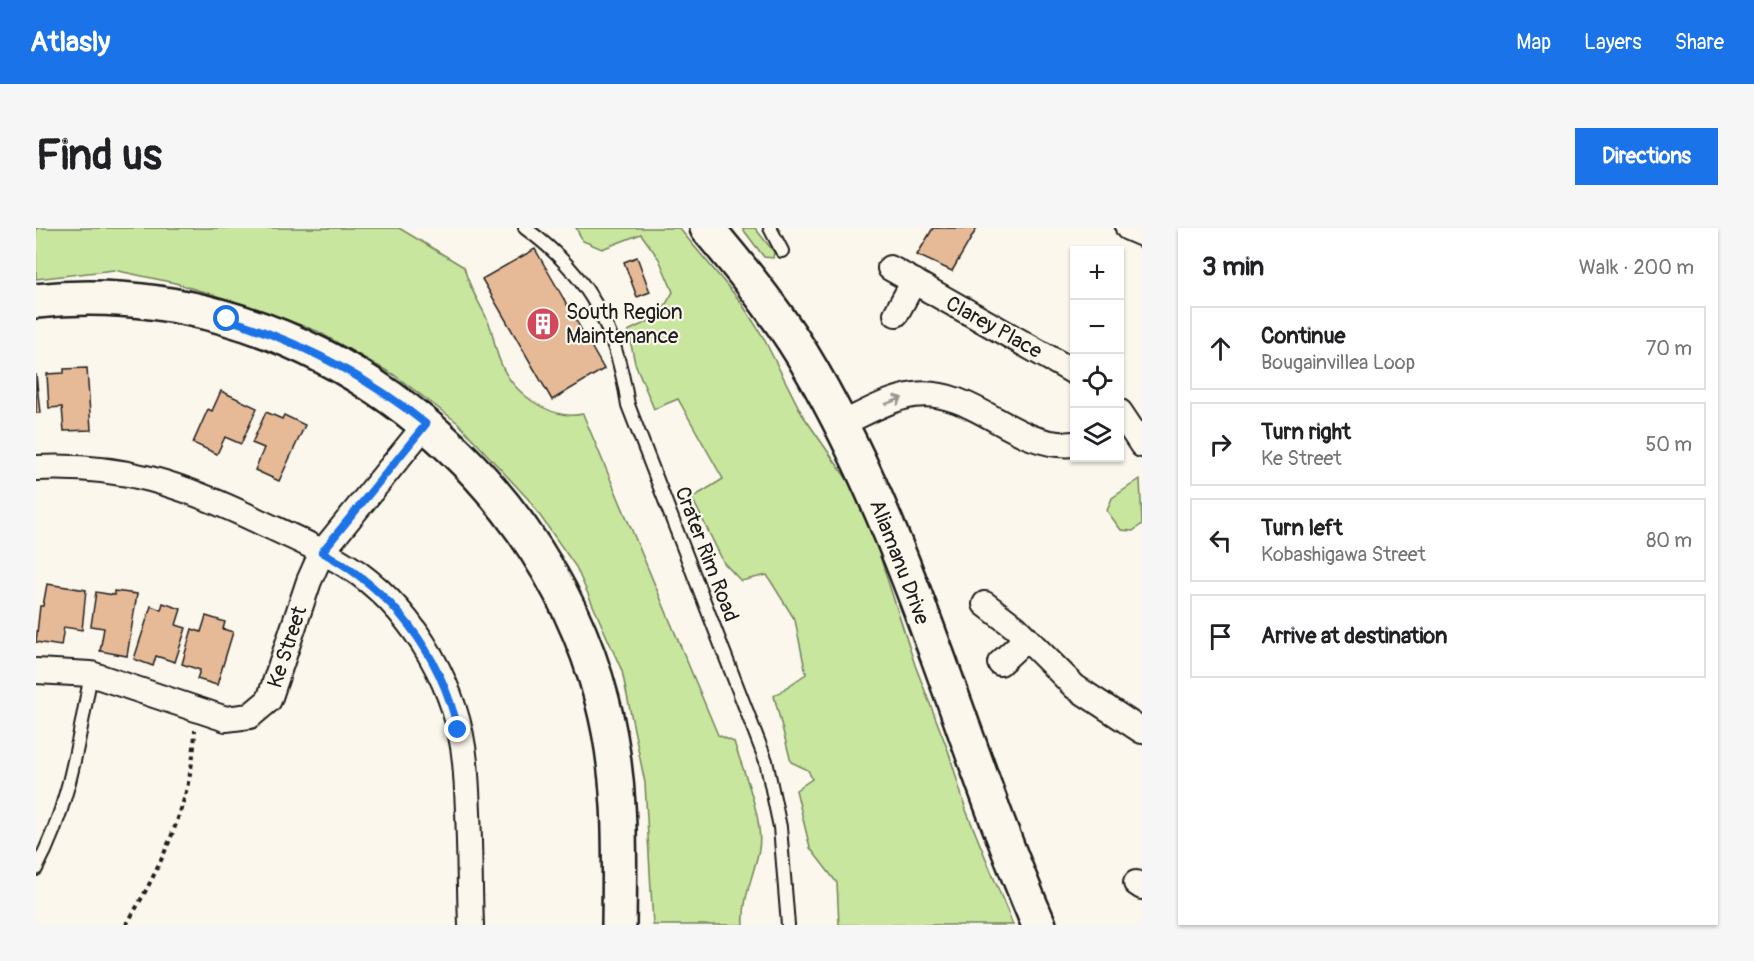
<!DOCTYPE html>
<meta charset="utf-8">
<style>
:root{--surface:#fff;--page:#f6f6f6;--text:#202124;--muted:#757577;--line:#e0e0e0;--accent:#1a73e8}
body{margin:0;font-family:Pangolin,sans-serif;background:var(--page);color:var(--text)}
.controls{position:absolute;right:18px;top:18px;display:grid;overflow:hidden;border-radius:0px;box-shadow:0 2px 4px #0004}
.controls button{width:54px;height:54px;display:grid;place-items:center;padding:0;border:0;border-bottom:2px solid var(--line);background:var(--surface);color:var(--text);font:30px sans-serif}
.stop{position:absolute;width:18px;height:18px;margin:-14px;border:4px solid #1a73e8;border-radius:50%;background:#fff}
.stop.end{background:#1a73e8;border-color:#fff;box-shadow:0 2px 6px #0008}
.list{margin:0;padding:0;list-style:none}
h2{display:flex;justify-content:space-between;align-items:center;height:78px;margin:0;padding:0 24px;font-size:26px}
h2 small{font-size:20px;font-weight:400;color:var(--muted)}
.list li{display:grid;grid-template-columns:39px 1fr auto;gap:18px;align-items:center;box-sizing:border-box;height:84px;margin:0 12px 12px;padding:0 12px;border:2px solid var(--line);border-radius:0px}
.list b{display:block;font-size:22px;white-space:nowrap}
.list p{margin:0;font-size:20px;white-space:nowrap;color:var(--muted)}
.list em{font-size:20px;font-style:normal;color:var(--muted)}
.icon{flex:none;width:33px;height:33px;fill:none;stroke:currentColor;stroke-width:2;stroke-linecap:round;stroke-linejoin:round}
.map{position:relative;flex:none;width:1106px;height:697px;overflow:hidden;border-radius:0px}
header{display:flex;align-items:center;gap:36px;box-sizing:border-box;height:84px;padding:0 30px;background:var(--accent);color:#fff}
header strong{font-size:28px}
nav{display:flex;gap:33px;margin-inline-start:auto;font-size:21px}
.intro{display:flex;align-items:center;justify-content:space-between;box-sizing:border-box;height:144px;padding:0 36px}
h1{margin:0;font-size:42px}
.button{padding:15px 27px;border-radius:0px;background:var(--accent);color:#fff;font-size:21px;font-weight:700}
main{display:flex;gap:36px;padding:0 36px}
aside{flex:1;background:var(--surface);border-radius:0px;box-shadow:0 2px 4px #0004}
.map>svg:first-child{display:block}
</style>
<header>
<strong>Atlasly</strong>
<nav><a>Map</a><a>Layers</a><a>Share</a></nav>
</header>
<div class="intro"><h1>Find us</h1><a class="button">Directions</a></div>
<main>
<div class="map">
<svg width="1106" height="697" viewBox="0 0 1106 697">
<rect width="100%" height="100%" fill="#fbf7ec"/>
<filter id="ink" filterUnits="userSpaceOnUse"><feTurbulence type="fractalNoise" baseFrequency=".0167" numOctaves="2"/><feDisplacementMap in="SourceGraphic" scale="12" xChannelSelector="R" yChannelSelector="G"/><feConvolveMatrix kernelMatrix="1 2 1 2 8 2 1 2 1" color-interpolation-filters="sRGB"/></filter>
<g filter="url(#ink)">
<!-- green -->
<g fill="#c8e69e" stroke="#72815d" stroke-width="1.5">
<path d="M0 0H363L428 39C434 64 445 75 454 98 458 109 459 122 464 133 475 164 514 193 547 186L682 507 698 514C707 542 728 592 723 621 718 647 706 670 708 697H617L609 555 586 443 540 339 493 272 422 195 358 147 281 103 210 77 139 55 78 42 0 51Z"/>
<polygon points="540,0 643,0 704,73 726,107 766,186 815,257 831,288 879,437 913,525 930,582 977,697 803,697 801,655 774,620 760,562 776,551 772,542 755,534 738,468 770,446 759,392 731,347 705,353 688,335 656,270 687,251 642,171 618,181 599,135 592,103 623,88 637,64 623,31 605,6 566,21 547,13"/>
<polygon points="706,0 719,0 738,24 737,30 728,29"/>
<polygon points="1104,251 1106,296 1097,303 1085,302 1071,283 1076,270"/>
</g>
<!-- building -->
<g fill="#e7ba97" stroke="#1c1c1c" stroke-width="1.5">
<polygon points="897,0 941,0 916,43 881,27"/>
<polygon points="499,21 568,141 516,172 446,51"/>
<polygon points="601,29 614,64 601,69 588,34"/>
<polygon points="51,140 55,202 28,203 26,179 13,180 11,146 28,145 28,141"/>
<polygon points="0,146 4,185 0,185"/>
<polygon points="185,163 221,180 205,216 189,209 181,226 157,215 172,181 176,183"/>
<polygon points="230,184 246,191 248,187 269,197 243,253 219,242 228,220 216,215"/>
<polygon points="11,356 50,362 46,402 28,399 25,418 0,414 4,378 7,378"/>
<polygon points="78,363 101,366 91,428 64,423 68,400 55,398 60,364 78,367"/>
<polygon points="127,375 145,381 140,397 150,400 139,434 120,428 117,438 98,431 115,378 125,382"/>
<polygon points="170,388 189,394 187,401 197,404 181,457 161,451 164,442 146,436 156,401 165,404"/>
</g>
<g fill="none" stroke-linecap="round" stroke-linejoin="round">
<!-- lane casing -->
<g stroke="#1c1c1c" stroke-width="16">
<g id="lane">
<path d="M489 0C553 46 580 100 592 177L730 533 744 599 752 697"/>
<polyline points="734,0 746,23"/>
<path d="M0 641C33 580 42 514 55 446"/>
</g>
</g>
<!-- street casing -->
<g stroke="#1c1c1c" stroke-width="28">
<g id="street">
<polyline points="1092,0 1106,6"/>
<polyline points="854,40 1038,144"/>
<polyline points="860,86 878,53"/>
<polyline points="1084,184 1106,217"/>
<path d="M805 196C828 186 852 171 878 167 938 159 978 222 1038 216"/>
<path d="M0 240C87 236 145 256 222 293 256 309 292 324 322 345 381 388 422 462 429 534 434 588 433 643 435 697"/>
<polyline points="949,376 979,399 1039,459 1106,503"/>
<polyline points="964,435 990,411"/>
<polyline points="0,443 55,446 190,491 214,488 233,472 273,353 286,324 390,196"/>
<polyline points="1100,655 1106,659"/>
</g>
</g>
<!-- secondary casing -->
<g stroke="#1c1c1c" stroke-width="38">
<g id="secondary">
<path d="M671 0C709 45 747 92 776 143 876 316 924 514 1003 697"/>
<path d="M0 73C256 45 502 227 566 472 586 547 584 621 583 697"/>
</g>
</g>
<!-- path -->
<path stroke="#1c1c1c" stroke-width="4" stroke-dasharray="4.5 4.5" stroke-linecap="butt" d="M90 697C126 638 157 571 159 502"/>
<!-- lane -->
<use href="#lane" stroke="#fbf7ec" stroke-width="12"/>
<!-- street -->
<use href="#street" stroke="#fbf7ec" stroke-width="24"/>
<!-- secondary -->
<use href="#secondary" stroke="#fbf7ec" stroke-width="33"/>
</g>
<!-- one-way arrows -->
<defs><path id="oneway-shaft" d="M-6 0H5M1.5-3L5.5 0L1.5 3" fill="none" stroke-width="1.6" stroke-linecap="round" stroke-linejoin="round" transform="scale(1.5)"/></defs>
<use stroke="#97948e" href="#oneway-shaft" transform="translate(858 173) rotate(-20)"/>
</g>
<g fill="none" stroke-linecap="round" stroke-linejoin="round" filter="url(#ink)">
<!-- route -->
<path stroke="#1a73e8" stroke-width="8" d="M191 91C265 114 329 147 390 196L286 324C356 362 404 424 422 502"/>
</g>
<!-- icons -->
<defs>
<g id="building-disc" transform="scale(1.725)"><circle r="9.5" fill="#d1495b" stroke="#fbf7ec"/><path d="M-4-6H4V6H1V3H-1V6H-4ZM-2.5-4.3h1.7v1.8h-1.7ZM.8-4.3h1.7v1.8H.8ZM-2.5-1h1.7V.8h-1.7ZM.8-1h1.7V.8H.8Z" fill="#fff"/></g>
</defs>
<g fill-rule="evenodd">
<use href="#building-disc" x="507" y="96"/>
</g>
<g text-anchor="middle" stroke-width="4.5" stroke-linejoin="round" paint-order="stroke">
<!-- poi labels -->
<g font-size="21" fill="#1c1c1c" stroke="#fbf7ec" text-anchor="start">
<text x="530" y="91">South Region<tspan x="530" dy="24">Maintenance</tspan></text>
</g>
<!-- street labels -->
<g font-size="21" fill="#1c1c1c" stroke="#fbf7ec">
<text transform="translate(958 99) rotate(29)" y="7">Clarey Place</text>
<text transform="translate(671 326) rotate(69)" y="7">Crater Rim Road</text>
<text transform="translate(864 334) rotate(69)" y="7">Aliamanu Drive</text>
<text transform="translate(251 419) rotate(-72)" y="7">Ke Street</text>
</g>
</g>
</svg>
<div class="controls">
<button>+</button>
<button>−</button>
<button><svg class="icon" aria-label="locate" viewBox="0 0 24 24"><circle cx="12" cy="12" r="6"/><path d="M12 2v4M12 18v4M2 12h4M18 12h4"/></svg></button>
<button><svg class="icon" aria-label="layers" viewBox="0 0 24 24"><path d="M12 4l9 5-9 5-9-5zM3 14l9 5 9-5"/></svg></button>
</div>
<div class="stop" style="left:191px;top:91px"></div>
<div class="stop end" style="left:422px;top:502px"></div>
</div>
<aside>
<h2>3 min<small>Walk · 200 m</small></h2>
<ul class="list">
<li><svg class="icon" aria-label="ahead" viewBox="0 0 24 24"><path d="M12 20V5M6 11l6-6 6 6"/></svg><div><b>Continue</b><p>Bougainvillea Loop</p></div><em>70 m</em></li>
<li><svg class="icon" aria-label="right" viewBox="0 0 24 24"><path d="M7 20v-9h11M14 6l5 5-5 5"/></svg><div><b>Turn right</b><p>Ke Street</p></div><em>50 m</em></li>
<li><svg class="icon" aria-label="left" viewBox="0 0 24 24"><path d="M17 20v-9H6M10 6l-5 5 5 5"/></svg><div><b>Turn left</b><p>Kobashigawa Street</p></div><em>80 m</em></li>
<li><svg class="icon" aria-label="arrive" viewBox="0 0 24 24"><path d="M6 21V4h12l-3 4 3 4H6"/></svg><div><b>Arrive at destination</b></div></li>
</ul>
</aside>
</main>
